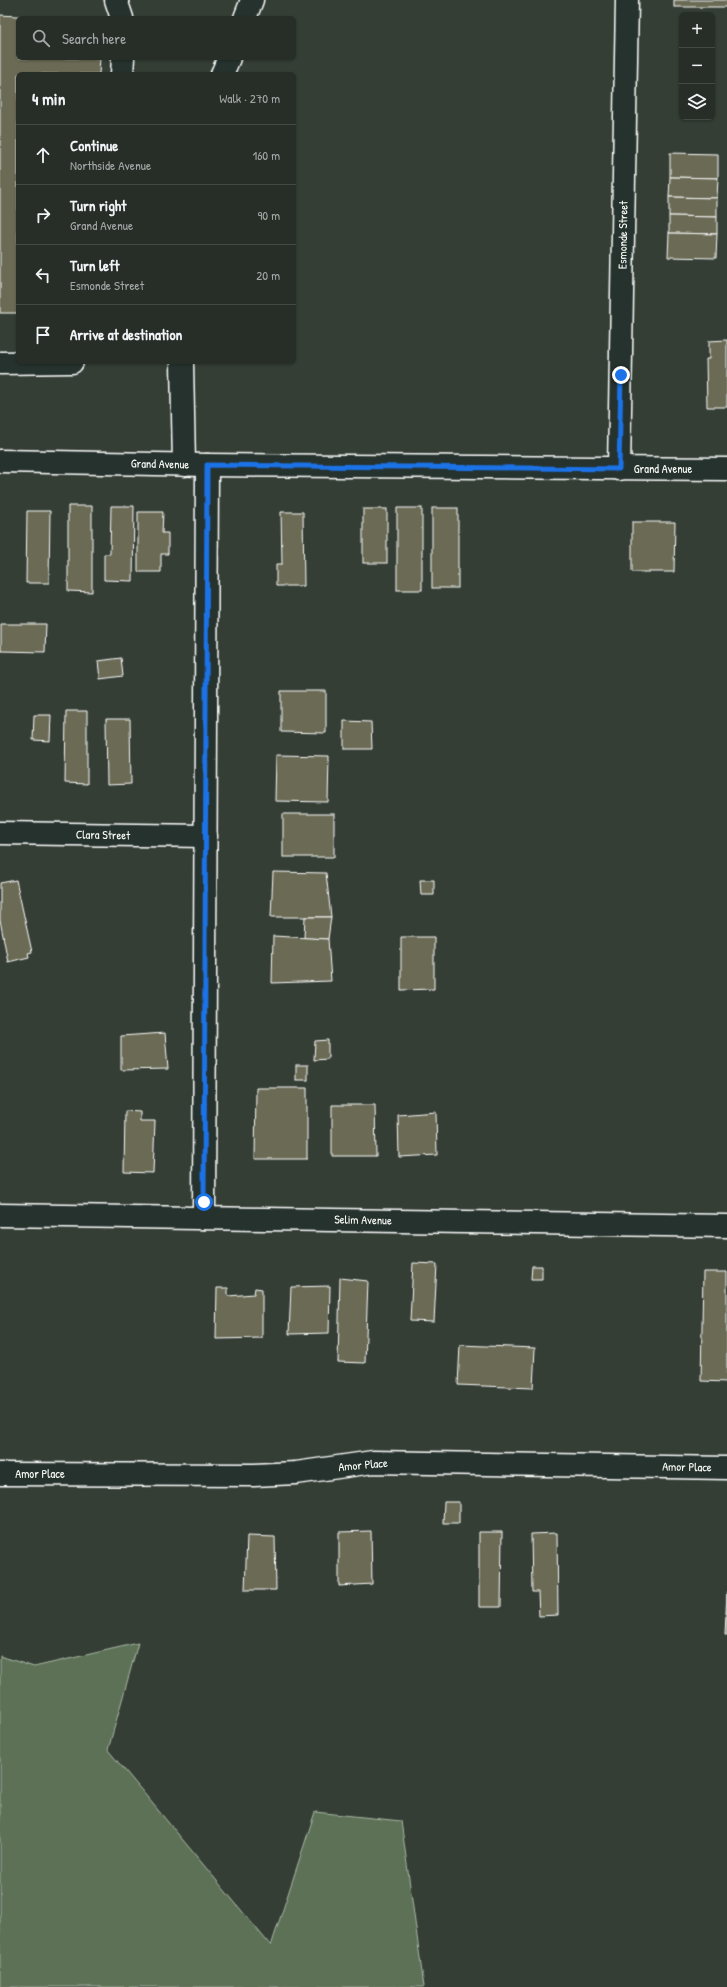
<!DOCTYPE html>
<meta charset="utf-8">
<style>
:root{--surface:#272e28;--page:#2f3630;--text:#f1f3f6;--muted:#a4a8a8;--line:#434a45}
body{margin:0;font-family:"Patrick Hand",sans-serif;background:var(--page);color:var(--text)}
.controls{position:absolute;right:12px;top:12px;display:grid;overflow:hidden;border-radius:6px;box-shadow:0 1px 3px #0004}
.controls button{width:36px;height:36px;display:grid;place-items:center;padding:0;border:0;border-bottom:1px solid var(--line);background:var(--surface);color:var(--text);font:20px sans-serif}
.stop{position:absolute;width:12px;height:12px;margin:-9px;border:3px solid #1a73e8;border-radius:50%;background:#fff}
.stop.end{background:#1a73e8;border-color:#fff;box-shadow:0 1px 4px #0008}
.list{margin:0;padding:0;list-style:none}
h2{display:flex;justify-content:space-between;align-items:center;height:52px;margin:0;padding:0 16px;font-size:17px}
h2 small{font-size:13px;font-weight:400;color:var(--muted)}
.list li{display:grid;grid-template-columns:26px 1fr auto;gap:12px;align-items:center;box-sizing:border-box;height:60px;padding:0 16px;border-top:1px solid var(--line)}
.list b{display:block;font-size:15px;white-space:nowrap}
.list p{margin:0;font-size:13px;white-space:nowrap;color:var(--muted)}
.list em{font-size:13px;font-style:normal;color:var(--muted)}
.icon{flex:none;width:22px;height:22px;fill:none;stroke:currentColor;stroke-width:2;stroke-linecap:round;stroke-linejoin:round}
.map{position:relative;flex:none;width:727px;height:1987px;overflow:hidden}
.search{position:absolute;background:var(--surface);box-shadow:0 1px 3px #0004;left:16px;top:16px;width:280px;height:44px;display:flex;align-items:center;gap:10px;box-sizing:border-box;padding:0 14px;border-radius:6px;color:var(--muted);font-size:15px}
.panel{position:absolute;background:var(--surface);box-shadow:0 1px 3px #0004;left:16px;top:72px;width:280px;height:292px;border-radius:6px}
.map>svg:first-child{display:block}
</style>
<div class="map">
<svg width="727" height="1987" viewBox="0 0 727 1987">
<rect width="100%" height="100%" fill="#343e35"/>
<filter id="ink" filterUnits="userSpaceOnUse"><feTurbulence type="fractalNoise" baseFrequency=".025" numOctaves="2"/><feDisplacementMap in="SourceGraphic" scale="8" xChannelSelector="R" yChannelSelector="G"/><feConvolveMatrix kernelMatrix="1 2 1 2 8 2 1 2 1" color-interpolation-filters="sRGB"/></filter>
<g filter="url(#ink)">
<!-- green -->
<polygon fill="#5b7155" stroke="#adb8aa" points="138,1643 108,1750 271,1946 315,1812 401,1821 424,1987 0,1987 0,1656 34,1667"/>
<!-- building -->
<g fill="#6a6a55" stroke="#fff">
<rect x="674" y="0" width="53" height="7"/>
<polygon points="0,15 49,18 18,18 18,58 100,58 99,74 18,74 18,313 0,313"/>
<polygon points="670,153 718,154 718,178 670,177"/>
<polygon points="670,177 718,178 717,198 669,197"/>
<polygon points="669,197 717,198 717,217 669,216"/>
<polygon points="669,216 717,217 717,234 669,233"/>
<polygon points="669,233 717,234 716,258 668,257"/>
<polygon points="727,340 727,407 707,407 706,359 709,359 709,341"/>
<polygon points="68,506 92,506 92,592 68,591"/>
<polygon points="111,506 134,506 133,581 104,580 104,554 110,554"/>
<rect x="397" y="508" width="25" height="82"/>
<rect x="432" y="508" width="26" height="80"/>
<rect x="363" y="509" width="24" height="54"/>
<polygon points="27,511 50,511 49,583 26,583"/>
<polygon points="138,512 163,512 162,533 168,533 168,554 161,554 161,572 138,572"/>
<polygon points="281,512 303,512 304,586 276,586 276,564 282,564"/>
<polygon points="632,522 675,522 674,572 632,572"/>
<polygon points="1,624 46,624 45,652 1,651"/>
<polygon points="121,658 123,676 100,679 98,661"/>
<polygon points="281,691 326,691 326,733 281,732"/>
<polygon points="66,711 87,711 87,784 65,783"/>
<polygon points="34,715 51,715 50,741 33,740"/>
<polygon points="106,719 130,719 131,784 107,785"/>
<polygon points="344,721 371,722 372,749 344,749"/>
<polygon points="276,755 329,756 328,802 275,801"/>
<rect x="283" y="814" width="51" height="43"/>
<polygon points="273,872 326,873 331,917 271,917"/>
<polygon points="16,880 32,952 28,953 29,957 8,962 0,920 0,883"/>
<polygon points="420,880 434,880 434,895 421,895"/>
<polygon points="305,917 331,917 328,939 304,938"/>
<polygon points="273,936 328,939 331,981 272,983"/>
<polygon points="401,937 434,937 434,989 401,990"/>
<polygon points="165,1033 168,1069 121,1070 121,1036"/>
<polygon points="328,1040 328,1059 314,1060 315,1041"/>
<rect x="296" y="1065" width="12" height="15"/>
<polygon points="256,1088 307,1088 307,1159 255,1159"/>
<polygon points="332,1105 375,1105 376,1156 332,1156"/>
<polygon points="125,1111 140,1112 140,1121 155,1121 153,1173 124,1172"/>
<polygon points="436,1112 437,1155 399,1157 398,1115"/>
<polygon points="413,1263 437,1264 434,1322 410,1321"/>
<polygon points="532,1266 542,1266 542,1279 531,1279"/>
<polygon points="703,1272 727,1272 727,1382 701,1381"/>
<polygon points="340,1278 368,1281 365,1363 338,1362"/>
<polygon points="330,1286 329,1333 289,1334 291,1287"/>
<polygon points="217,1288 228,1288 228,1296 254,1294 255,1288 262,1289 262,1338 216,1339"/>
<polygon points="460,1345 535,1348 533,1388 458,1385"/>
<polygon points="444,1502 459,1502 459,1523 443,1523"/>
<polygon points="371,1531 372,1584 339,1586 339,1532"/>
<polygon points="479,1532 502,1532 501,1607 479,1607"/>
<polygon points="557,1533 558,1615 539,1616 538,1592 532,1592 531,1534"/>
<polygon points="247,1536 275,1537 276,1590 245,1590"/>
<polygon points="727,1591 727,1635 725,1635"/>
</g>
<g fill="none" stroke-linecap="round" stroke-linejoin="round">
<!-- minor casing -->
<g stroke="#fff" stroke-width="25">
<g id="minor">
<polyline points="116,0 122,18"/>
<polyline points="245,18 252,0"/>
<polyline points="122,74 123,58"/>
<polyline points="222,74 229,58"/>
<polyline points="182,362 184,465"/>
<polyline points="0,363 72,362"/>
<polyline points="0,461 207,465 727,469"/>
<polyline points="619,469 627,0"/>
<polyline points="0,833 206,836"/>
<polyline points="0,1215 727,1226"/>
<polyline points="204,1218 207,465"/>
<polyline points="0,1474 254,1475 296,1473 373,1462 727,1468"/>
</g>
</g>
<!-- minor -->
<use href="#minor" stroke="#26332d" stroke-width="22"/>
</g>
</g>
<g fill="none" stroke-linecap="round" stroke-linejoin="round" filter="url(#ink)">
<!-- route -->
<polyline stroke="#1a73e8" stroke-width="5" points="204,1202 207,465 619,469 621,375"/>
</g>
<g text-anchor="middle" stroke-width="3" stroke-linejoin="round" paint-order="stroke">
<!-- street labels -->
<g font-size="12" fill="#fff" stroke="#26332d">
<text transform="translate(623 235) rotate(-89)" y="4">Esmonde Street</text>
<text transform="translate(160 464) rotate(1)" y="4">Grand Avenue</text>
<text x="663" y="473">Grand Avenue</text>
<text transform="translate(103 835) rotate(1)" y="4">Clara Street</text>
<text transform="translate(363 1220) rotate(1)" y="4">Selim Avenue</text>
<text transform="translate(363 1465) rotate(-5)" y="4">Amor Place</text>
<text transform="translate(687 1467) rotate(1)" y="4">Amor Place</text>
<text x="40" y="1478">Amor Place</text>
</g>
</g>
</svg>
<div class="controls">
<button>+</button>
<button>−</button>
<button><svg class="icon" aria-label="layers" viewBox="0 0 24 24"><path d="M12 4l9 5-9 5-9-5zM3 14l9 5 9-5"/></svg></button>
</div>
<div class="stop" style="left:204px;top:1202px"></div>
<div class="stop end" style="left:621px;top:375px"></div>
<div class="search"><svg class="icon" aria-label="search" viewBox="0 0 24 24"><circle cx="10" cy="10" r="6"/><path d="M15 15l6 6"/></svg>Search here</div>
<section class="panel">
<h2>4 min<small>Walk · 270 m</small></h2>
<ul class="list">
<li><svg class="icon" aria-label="ahead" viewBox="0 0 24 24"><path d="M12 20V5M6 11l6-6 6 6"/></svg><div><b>Continue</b><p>Northside Avenue</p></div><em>160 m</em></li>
<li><svg class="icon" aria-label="right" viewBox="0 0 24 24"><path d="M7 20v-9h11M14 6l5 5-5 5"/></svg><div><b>Turn right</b><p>Grand Avenue</p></div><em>90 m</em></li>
<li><svg class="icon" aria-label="left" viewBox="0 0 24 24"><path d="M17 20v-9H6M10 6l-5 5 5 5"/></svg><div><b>Turn left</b><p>Esmonde Street</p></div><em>20 m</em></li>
<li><svg class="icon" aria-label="arrive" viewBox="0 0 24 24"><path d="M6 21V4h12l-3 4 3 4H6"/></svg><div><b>Arrive at destination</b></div></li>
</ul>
</section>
</div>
